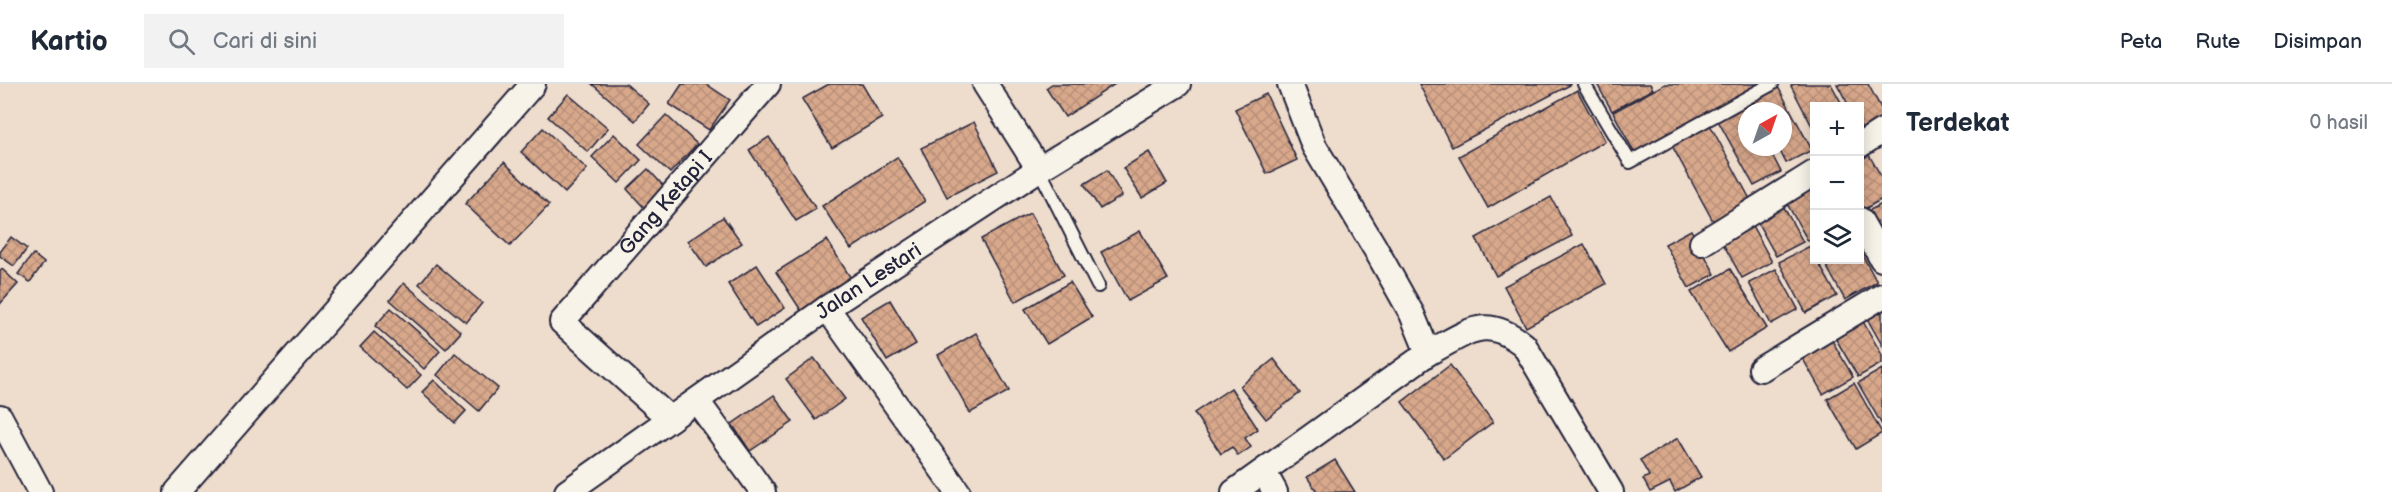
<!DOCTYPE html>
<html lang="id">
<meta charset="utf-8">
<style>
:root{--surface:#fff;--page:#f2f2f3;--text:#1f2937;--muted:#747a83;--line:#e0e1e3}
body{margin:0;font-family:"Balsamiq Sans",sans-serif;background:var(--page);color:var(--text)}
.controls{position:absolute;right:18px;top:18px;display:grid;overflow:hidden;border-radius:0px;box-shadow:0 3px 15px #0003}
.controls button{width:54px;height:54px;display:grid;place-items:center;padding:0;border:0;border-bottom:2px solid var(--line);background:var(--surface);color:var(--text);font:30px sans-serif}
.compass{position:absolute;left:1738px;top:18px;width:54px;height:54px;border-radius:50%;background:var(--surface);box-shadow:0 3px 15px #0003;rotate:40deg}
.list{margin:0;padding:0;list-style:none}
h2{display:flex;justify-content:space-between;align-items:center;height:78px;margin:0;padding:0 24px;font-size:26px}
h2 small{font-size:20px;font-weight:400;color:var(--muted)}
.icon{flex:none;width:33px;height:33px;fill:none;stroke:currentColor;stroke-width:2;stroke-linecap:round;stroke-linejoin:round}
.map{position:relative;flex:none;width:1882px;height:408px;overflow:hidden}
header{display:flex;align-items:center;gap:36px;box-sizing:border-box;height:84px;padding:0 30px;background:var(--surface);border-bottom:2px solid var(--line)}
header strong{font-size:28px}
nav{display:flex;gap:33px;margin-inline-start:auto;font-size:21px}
.search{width:420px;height:54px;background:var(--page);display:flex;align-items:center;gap:15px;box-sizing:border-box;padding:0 21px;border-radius:0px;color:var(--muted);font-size:22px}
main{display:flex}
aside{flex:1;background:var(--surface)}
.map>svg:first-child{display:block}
</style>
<header>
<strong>Kartio</strong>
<div class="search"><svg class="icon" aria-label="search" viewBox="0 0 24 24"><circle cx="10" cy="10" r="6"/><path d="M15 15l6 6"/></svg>Cari di sini</div>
<nav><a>Peta</a><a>Rute</a><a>Disimpan</a></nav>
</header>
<main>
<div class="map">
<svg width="1882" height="408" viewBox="0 0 1882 408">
<defs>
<pattern id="building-cross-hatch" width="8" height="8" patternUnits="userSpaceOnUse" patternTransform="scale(1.5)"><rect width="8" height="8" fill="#d8a88b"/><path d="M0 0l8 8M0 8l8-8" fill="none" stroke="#b99079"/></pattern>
</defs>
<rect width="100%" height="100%" fill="#eedccc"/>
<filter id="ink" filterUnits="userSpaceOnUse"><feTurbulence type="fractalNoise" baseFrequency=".0167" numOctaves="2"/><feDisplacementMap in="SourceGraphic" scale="12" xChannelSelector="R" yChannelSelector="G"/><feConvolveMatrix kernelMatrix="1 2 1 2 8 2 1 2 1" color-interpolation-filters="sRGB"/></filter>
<g filter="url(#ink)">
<!-- building -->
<g fill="url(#building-cross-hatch)" stroke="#22223b" stroke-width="1.5">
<polygon points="592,0 626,0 649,20 635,37"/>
<polygon points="682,0 706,0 730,16 709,46 669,20"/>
<polygon points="829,0 862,0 882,34 832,64 802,15"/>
<polygon points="1052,0 1115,0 1065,33 1046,4"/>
<polygon points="1419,0 1570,0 1570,1 1452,63"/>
<polygon points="1597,0 1650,0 1653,5 1612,27"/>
<polygon points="1665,0 1766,0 1635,70 1613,28"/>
<polygon points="1794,0 1831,0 1843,22 1814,22 1814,46 1791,2"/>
<polygon points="1837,0 1868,0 1882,26 1882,35 1862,46 1860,41 1860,22 1849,22"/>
<polygon points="1777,1 1812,66 1786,79 1778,63 1783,63 1783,27 1758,27 1751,15"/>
<polygon points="1577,6 1605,57 1488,124 1459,72"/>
<polygon points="568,10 608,44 588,68 548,33"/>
<polygon points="1266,10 1297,76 1267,90 1235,25"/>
<polygon points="1743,18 1748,27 1747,63 1768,63 1781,88 1754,102 1716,33"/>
<polygon points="666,31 697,60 670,89 639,60"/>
<polygon points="1708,37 1751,117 1713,137 1670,58"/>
<polygon points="974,38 998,87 947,113 921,64"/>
<polygon points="543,44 587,85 565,109 521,68"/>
<polygon points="614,50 641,76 619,99 592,73"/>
<polygon points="769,53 816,125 796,137 749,66"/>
<polygon points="1149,68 1167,99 1142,114 1123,84"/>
<polygon points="1869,71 1882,94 1882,115 1861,127 1860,123 1860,77"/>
<polygon points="897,73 925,117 851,165 822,122"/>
<polygon points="504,78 549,121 510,162 465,120"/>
<polygon points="648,85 669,108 648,128 627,105"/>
<polygon points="1107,86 1122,112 1100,125 1084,100"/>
<polygon points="1814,101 1814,153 1808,157 1785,116"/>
<polygon points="1551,113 1572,152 1496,192 1476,154"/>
<polygon points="1781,118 1803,158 1776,172 1754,132"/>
<polygon points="1882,120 1882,157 1866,128"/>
<polygon points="1030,129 1064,191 1015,218 981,155"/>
<polygon points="723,133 742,159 706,183 688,157"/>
<polygon points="1750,138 1772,178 1742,194 1720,154"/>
<polygon points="1691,146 1715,190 1689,204 1665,160"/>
<polygon points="1140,147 1168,195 1128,217 1101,168"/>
<polygon points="11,153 27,165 14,182 0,172 0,168"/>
<polygon points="827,156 852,196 802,228 776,188"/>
<polygon points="1584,160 1606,200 1526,243 1504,202"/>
<polygon points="1810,162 1814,176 1817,176 1837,212 1806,229 1779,178"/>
<polygon points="1860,167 1877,198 1845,216 1823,176 1860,176"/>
<polygon points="33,170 44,179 30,198 18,190"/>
<polygon points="436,180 482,219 466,239 419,200"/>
<polygon points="757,181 785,224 756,243 728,200"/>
<polygon points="2,185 18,200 0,220 0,188"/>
<polygon points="1730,185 1767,244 1728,268 1691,208"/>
<polygon points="1776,185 1798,225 1771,240 1749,199"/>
<polygon points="1070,198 1092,233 1047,260 1025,225"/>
<polygon points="404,199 461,248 446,265 390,216"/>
<polygon points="890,216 916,260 887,277 861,233"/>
<polygon points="1882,221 1882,261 1865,231"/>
<polygon points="391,224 440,267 424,285 375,242"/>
<polygon points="1861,234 1882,271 1882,279 1858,293 1833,250"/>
<polygon points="374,248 421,291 407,306 360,263"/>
<polygon points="976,249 1009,307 970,329 938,271"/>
<polygon points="1829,251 1853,293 1823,310 1799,268"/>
<polygon points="455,269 498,304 479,327 437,291"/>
<polygon points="814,274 845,315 816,336 786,295"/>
<polygon points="1274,275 1300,309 1266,335 1240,302"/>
<polygon points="1450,281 1493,338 1444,375 1402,318"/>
<polygon points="1882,285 1882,341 1858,299"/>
<polygon points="434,296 466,327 455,339 422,308"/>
<polygon points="1854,299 1882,349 1856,365 1827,315"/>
<polygon points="1231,304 1258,345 1245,354 1251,363 1238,372 1232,363 1221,370 1194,329"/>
<polygon points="774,311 793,338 750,367 732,340"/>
<polygon points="1678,354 1701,393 1675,408 1670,398 1650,408 1643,395 1649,392 1640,376"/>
<polygon points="1335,376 1355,408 1313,408 1316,406 1307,393"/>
</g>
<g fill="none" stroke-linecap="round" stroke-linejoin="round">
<!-- service casing -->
<g stroke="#22223b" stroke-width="16">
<g id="service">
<polyline points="1584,0 1630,78 1772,0"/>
<polyline points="1039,85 1098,202"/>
</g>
</g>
<!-- minor casing -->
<g stroke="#22223b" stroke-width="28">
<g id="minor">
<polyline points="985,0 1039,85"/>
<polyline points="1860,61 1882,47"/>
<polyline points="1860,136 1882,175"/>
<polyline points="1702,159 1814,89"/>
<polyline points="827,224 958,408"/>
<path d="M1428 269C1468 249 1484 229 1524 261L1611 408"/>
<polyline points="1761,285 1882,212"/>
<polyline points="697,317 763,408"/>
<polyline points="0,333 40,408"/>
<path id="s1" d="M670 335 562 238 768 0"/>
<polyline points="1264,388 1275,408"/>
<polyline points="177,408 533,0"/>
<path id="s2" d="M567 408 827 224 1039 85 1178 0"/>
<polyline points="1234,408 1428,269 1412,230 1375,164 1314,62 1290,0"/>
</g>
</g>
<!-- service -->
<use href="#service" stroke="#f7f3e8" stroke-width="12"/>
<!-- minor -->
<use href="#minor" stroke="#f7f3e8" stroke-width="24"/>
</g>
</g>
<g text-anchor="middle" stroke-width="4.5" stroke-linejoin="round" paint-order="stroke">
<!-- street labels -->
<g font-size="21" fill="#22223b" stroke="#f7f3e8">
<text dy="7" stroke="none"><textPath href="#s1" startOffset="303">Gang Ketapi I</textPath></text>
<text dy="7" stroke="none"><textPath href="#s2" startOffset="368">Jalan Lestari</textPath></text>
</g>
</g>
</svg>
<div class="controls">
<button>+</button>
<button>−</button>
<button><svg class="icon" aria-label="layers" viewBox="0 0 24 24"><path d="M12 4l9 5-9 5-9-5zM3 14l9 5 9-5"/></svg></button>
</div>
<svg class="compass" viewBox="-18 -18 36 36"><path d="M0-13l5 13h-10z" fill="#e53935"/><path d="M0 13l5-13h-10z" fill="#747a83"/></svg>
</div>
<aside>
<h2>Terdekat<small>0 hasil</small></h2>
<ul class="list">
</ul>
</aside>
</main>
